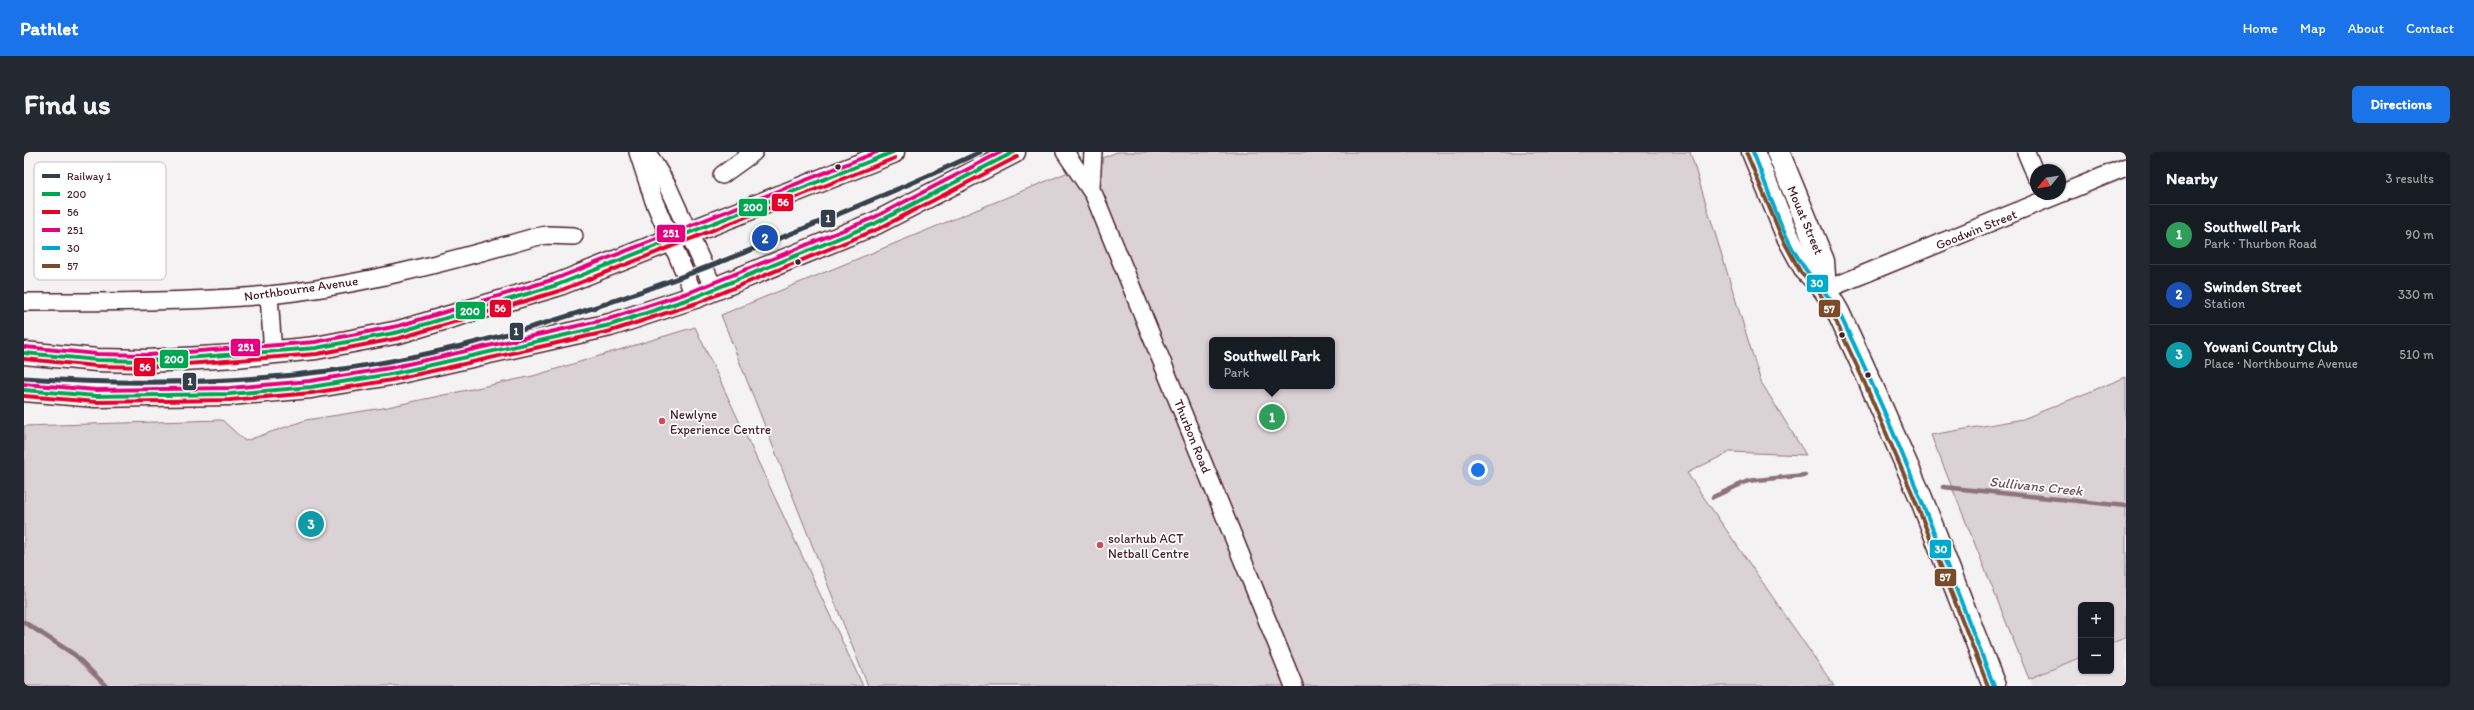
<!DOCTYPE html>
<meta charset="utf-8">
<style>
:root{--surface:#171b24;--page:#242831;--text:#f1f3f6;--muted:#9ea1a6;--line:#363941;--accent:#1a73e8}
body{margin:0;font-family:Itim,sans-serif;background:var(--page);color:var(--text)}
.controls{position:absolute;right:12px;bottom:12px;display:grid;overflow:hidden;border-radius:6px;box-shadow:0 1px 3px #0004}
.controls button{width:36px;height:36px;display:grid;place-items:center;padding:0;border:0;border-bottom:1px solid var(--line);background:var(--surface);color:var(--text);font:20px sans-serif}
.compass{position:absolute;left:2006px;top:12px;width:36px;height:36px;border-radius:50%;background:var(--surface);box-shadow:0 1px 3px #0004;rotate:240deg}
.you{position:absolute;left:1454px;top:318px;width:14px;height:14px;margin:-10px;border:3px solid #fff;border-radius:50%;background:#1a73e8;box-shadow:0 0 0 6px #1a73e833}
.badge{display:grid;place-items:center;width:26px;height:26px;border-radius:50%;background:var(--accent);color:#fff;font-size:13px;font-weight:700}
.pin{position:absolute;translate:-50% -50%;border:2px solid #fff;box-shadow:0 1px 4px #0006}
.popup{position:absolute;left:1185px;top:185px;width:126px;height:52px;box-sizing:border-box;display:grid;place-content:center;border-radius:6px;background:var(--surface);filter:drop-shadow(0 1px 3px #0005);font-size:13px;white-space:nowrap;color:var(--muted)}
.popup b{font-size:15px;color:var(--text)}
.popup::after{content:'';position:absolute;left:50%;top:100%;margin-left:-8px;border:8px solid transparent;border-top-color:var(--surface)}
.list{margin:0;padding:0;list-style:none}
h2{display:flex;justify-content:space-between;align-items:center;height:52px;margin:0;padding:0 16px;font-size:17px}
h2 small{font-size:13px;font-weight:400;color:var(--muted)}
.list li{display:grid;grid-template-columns:26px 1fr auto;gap:12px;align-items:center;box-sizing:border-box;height:60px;padding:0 16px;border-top:1px solid var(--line)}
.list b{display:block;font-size:15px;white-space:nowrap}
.list p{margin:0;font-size:13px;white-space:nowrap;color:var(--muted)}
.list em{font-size:13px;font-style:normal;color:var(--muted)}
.map{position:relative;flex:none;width:2102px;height:534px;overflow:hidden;border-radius:6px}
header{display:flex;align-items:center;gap:24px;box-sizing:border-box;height:56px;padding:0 20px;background:var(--accent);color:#fff}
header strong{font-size:19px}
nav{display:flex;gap:22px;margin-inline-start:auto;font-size:14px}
.intro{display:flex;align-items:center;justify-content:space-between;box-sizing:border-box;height:96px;padding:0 24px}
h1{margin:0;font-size:28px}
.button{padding:10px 18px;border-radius:6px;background:var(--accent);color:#fff;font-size:14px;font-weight:700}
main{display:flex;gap:24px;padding:0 24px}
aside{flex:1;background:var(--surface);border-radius:6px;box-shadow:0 1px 3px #0004}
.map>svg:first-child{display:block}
</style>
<header>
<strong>Pathlet</strong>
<nav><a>Home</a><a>Map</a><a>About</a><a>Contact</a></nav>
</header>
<div class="intro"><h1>Find us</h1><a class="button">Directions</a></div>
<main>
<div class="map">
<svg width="2102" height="534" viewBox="0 0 2102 534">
<rect width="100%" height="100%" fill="#f4f2f2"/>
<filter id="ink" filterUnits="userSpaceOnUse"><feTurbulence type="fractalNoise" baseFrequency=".025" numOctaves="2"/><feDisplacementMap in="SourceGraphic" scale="8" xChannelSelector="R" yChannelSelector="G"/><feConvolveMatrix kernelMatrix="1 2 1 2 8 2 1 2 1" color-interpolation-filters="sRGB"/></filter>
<g filter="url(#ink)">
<!-- built -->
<polygon fill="#e7e2e3" points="2102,486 2102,534 2009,534 2006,527 2057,506 2057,519 2087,519 2087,493"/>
<!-- green -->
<g fill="#dbd2d5" stroke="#927880" fill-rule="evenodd">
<path d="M1093 0H1666L1737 230 1782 303 1706 300 1663 321 1810 534H844L697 163ZM1188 188H1308V234H1188Z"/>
<polygon points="671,175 839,534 0,534 0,274 198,268 221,289 282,268 359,256 509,224"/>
<polygon points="2102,225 2102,485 2087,492 2087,453 2057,453 2057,505 2005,527 1907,283 1999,267"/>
</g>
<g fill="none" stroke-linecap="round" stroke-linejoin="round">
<!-- stream -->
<g stroke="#8d727a" stroke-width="4.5">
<polyline points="1919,335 2102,354"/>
<polyline points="1689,345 1724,329 1781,323"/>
<polyline points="0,470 51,503 82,534"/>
</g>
<!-- minor casing -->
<g stroke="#4a1f2b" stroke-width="20">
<g id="minor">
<polyline points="614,0 630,49 671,145"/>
<polyline points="623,0 644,35 690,137"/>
<polyline points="1041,0 1070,43 1270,534"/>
<polyline points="2002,0 2012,24"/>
<polyline points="698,23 730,0"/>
<polyline points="1067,35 1069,0"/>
<polyline points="1801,138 2102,15"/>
<polyline points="245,143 249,202"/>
<path d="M0 150C82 150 163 150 245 143 335 134 424 110 511 85L523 83 550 84"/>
</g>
</g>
<!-- primary casing -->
<g stroke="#4a1f2b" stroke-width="25">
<g id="primary">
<polyline points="1729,0 1763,83 1782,118 1801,138 1814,160 1843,223 1897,346 1970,534"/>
<polyline points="1754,0 1799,109 1801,138"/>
</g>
</g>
<!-- trunk casing -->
<g stroke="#4a1f2b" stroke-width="25">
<g id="trunk">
<polyline points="0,201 73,208 124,209 211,204 292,196 375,180 533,133 869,0"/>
<polyline points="0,238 72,244 126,243 206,242 287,235 367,222 586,173 671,145 852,71 990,0"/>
</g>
</g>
<!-- minor -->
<use href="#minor" stroke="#fff" stroke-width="17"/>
<!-- primary -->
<use href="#primary" stroke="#fff" stroke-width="22"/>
<!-- trunk -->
<use href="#trunk" stroke="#fff" stroke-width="22"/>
<!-- bus-1 casing -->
<g stroke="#fff" stroke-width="7">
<g id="bus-1">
<polyline points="0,201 73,208 124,209 292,196 375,180 533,133 869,0"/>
<polyline points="0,238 72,244 206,242 287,235 367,222 586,173 671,145 852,71 990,0"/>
</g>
</g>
<!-- bus-2 casing -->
<g stroke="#fff" stroke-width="7">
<g id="bus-2">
<polyline points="0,207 72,214 124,215 293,202 376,186 535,139 871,6"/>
<polyline points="0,244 72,250 206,248 288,241 368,228 587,179 673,151 854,77 993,5"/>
</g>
</g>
<!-- bus-3 casing -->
<g stroke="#fff" stroke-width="7">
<g id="bus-3">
<polyline points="1,195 73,202 124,203 291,190 374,174 531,127 853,0"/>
<polyline points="0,232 72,238 206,236 286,229 366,216 584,167 669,139 849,66 977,0"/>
</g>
</g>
<!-- bus-4 casing -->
<g stroke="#fff" stroke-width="7">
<path id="bus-4" d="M1729 0C1745 38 1757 84 1782 118 1794 134 1805 142 1815 161 1874 282 1921 409 1970 534"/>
</g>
<!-- bus-5 casing -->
<g stroke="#fff" stroke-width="7">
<polyline id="bus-5" points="1723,2 1758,86 1777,121 1796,142 1809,163 1838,225 1891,348 1964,534"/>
</g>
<!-- bus-1 -->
<use href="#bus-1" stroke="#00a651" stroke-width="4"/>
<!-- bus-2 -->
<use href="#bus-2" stroke="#e4002b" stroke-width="4"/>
<!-- bus-3 -->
<use href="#bus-3" stroke="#e5007d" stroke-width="4"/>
<!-- bus-4 -->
<use href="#bus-4" stroke="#00a9ce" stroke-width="4"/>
<!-- bus-5 -->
<use href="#bus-5" stroke="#7a4b2a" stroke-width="4"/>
<!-- rail-1 casing -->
<g stroke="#fff" stroke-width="8">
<path id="rail-1" d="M0 226C102 233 203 232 304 219 462 198 612 145 759 85 825 58 891 31 956 0"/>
</g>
<!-- rail-1 -->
<use href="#rail-1" stroke="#343f4b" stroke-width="5"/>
</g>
</g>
<!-- markers -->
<g fill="#4a1f2b" stroke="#fff" stroke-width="1.5">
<circle cx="814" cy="15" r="3.5"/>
<circle cx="774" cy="110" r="3.5"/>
<circle cx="1818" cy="183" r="3.5"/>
<circle cx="1844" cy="223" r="3.5"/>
</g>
<g fill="#d1495b" stroke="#fff" stroke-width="1.5">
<circle cx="638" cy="269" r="4"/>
<circle cx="1076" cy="393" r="4"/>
</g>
<g text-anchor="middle" stroke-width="3.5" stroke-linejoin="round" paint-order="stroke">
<!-- street labels -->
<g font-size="13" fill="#4a1f2b" stroke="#fff">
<text transform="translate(1782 68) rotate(67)" y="5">Mouat Street</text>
<text transform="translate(1952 77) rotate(-22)" y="5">Goodwin Street</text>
<text transform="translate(277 136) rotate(-8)" y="5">Northbourne Avenue</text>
<text transform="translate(1169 284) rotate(68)" y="5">Thurbon Road</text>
</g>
<!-- poi labels -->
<g font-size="13" fill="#4a1f2b" stroke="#fff" text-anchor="start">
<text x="646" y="267">Newlyne<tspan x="646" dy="15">Experience Centre</tspan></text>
<text x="1084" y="391">solarhub ACT<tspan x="1084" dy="15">Netball Centre</tspan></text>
</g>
<!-- water labels -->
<g font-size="14" font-style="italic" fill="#714f59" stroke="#fff">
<text transform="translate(2012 334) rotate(6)" y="5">Sullivans Creek</text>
</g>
</g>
<!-- legend -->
<rect x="10" y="10" width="132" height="118" rx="6" fill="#fff" stroke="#c9bcbf" stroke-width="1"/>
<rect x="18" y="22" width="18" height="4" fill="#343f4b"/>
<rect x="18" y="40" width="18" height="4" fill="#00a651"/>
<rect x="18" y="58" width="18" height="4" fill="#e4002b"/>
<rect x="18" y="76" width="18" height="4" fill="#e5007d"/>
<rect x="18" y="94" width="18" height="4" fill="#00a9ce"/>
<rect x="18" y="112" width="18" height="4" fill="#7a4b2a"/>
<g font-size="11" fill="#4a1f2b">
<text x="43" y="28">Railway 1</text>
<text x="43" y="46">200</text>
<text x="43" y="64">56</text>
<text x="43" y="82">251</text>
<text x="43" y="100">30</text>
<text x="43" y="118">57</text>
</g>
<g stroke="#fff" stroke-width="1.5">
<rect x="747" y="41" width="23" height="19" rx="4" fill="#e4002b"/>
<rect x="714" y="46" width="30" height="19" rx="4" fill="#00a651"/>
<rect x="796" y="57" width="16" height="19" rx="4" fill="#343f4b"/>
<rect x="632" y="72" width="30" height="19" rx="4" fill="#e5007d"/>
<rect x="1782" y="122" width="23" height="19" rx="4" fill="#00a9ce"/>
<rect x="465" y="147" width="23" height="19" rx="4" fill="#e4002b"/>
<rect x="1794" y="147" width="23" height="19" rx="4" fill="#7a4b2a"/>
<rect x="431" y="149" width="31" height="19" rx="4" fill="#00a651"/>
<rect x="485" y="170" width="15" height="19" rx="4" fill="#343f4b"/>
<rect x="206" y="186" width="31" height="19" rx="4" fill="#e5007d"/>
<rect x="135" y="197" width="30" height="20" rx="4" fill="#00a651"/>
<rect x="109" y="205" width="23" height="20" rx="4" fill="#e4002b"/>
<rect x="158" y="220" width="15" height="19" rx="4" fill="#343f4b"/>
<rect x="1905" y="387" width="23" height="20" rx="4" fill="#00a9ce"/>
<rect x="1910" y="416" width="23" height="19" rx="4" fill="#7a4b2a"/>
</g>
<g font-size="11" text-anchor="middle" font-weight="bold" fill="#fff">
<text x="759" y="54">56</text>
<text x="729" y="59">200</text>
<text x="804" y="70">1</text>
<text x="647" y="85">251</text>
<text x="1793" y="135">30</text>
<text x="476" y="160">56</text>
<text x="1805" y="161">57</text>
<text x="446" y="163">200</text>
<text x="492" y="183">1</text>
<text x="222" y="199">251</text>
<text x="150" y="211">200</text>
<text x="121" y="219">56</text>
<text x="166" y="233">1</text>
<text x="1917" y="401">30</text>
<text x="1921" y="429">57</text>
</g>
</svg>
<div class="controls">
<button>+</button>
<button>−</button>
</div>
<svg class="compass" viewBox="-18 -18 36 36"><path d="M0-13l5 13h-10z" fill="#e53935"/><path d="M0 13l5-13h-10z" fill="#9ea1a6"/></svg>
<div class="you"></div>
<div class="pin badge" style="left:1248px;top:265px;background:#2e9e5b">1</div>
<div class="popup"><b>Southwell Park</b>Park</div>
<div class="pin badge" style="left:741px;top:86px;background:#1a4fb4">2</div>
<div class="pin badge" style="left:287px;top:372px;background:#0f9aa8">3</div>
</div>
<aside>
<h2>Nearby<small>3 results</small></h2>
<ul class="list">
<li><span class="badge" style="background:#2e9e5b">1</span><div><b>Southwell Park</b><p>Park · Thurbon Road</p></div><em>90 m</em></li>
<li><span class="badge" style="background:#1a4fb4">2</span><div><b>Swinden Street</b><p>Station</p></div><em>330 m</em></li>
<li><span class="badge" style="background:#0f9aa8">3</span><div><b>Yowani Country Club</b><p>Place · Northbourne Avenue</p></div><em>510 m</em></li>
</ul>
</aside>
</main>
